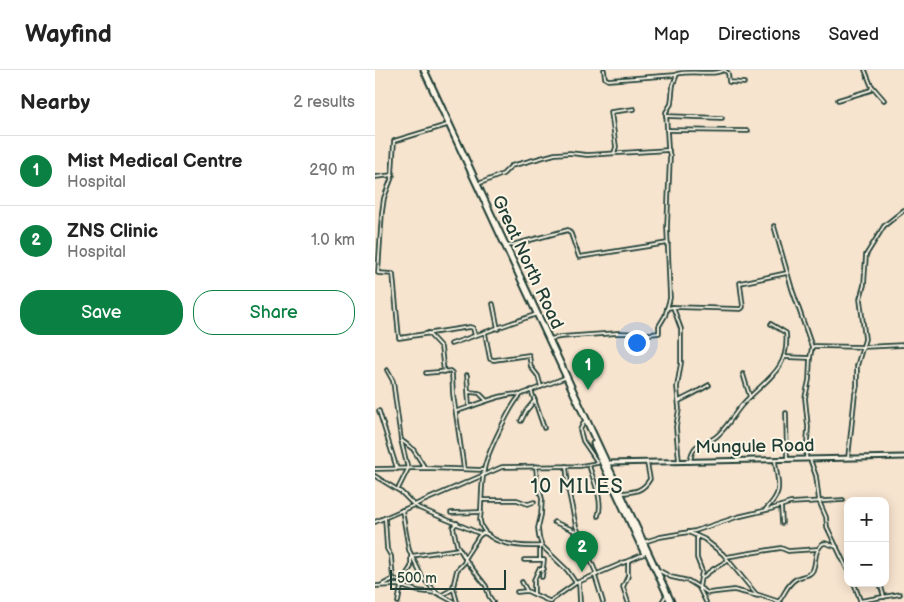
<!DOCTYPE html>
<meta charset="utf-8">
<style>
:root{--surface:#fff;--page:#f6f6f6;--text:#222;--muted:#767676;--line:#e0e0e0;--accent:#0b8043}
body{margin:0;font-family:"Balsamiq Sans",sans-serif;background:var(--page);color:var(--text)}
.controls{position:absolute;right:15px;bottom:15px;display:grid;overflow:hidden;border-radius:10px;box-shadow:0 2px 12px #0003}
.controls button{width:45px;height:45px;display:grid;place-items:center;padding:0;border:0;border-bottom:1px solid var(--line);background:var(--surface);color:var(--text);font:25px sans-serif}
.scale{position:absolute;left:15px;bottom:12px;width:116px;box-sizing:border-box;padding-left:5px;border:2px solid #1f3d34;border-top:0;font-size:14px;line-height:18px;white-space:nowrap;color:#1f3d34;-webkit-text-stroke:4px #fcf5e5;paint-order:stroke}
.you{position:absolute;left:261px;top:272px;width:18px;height:18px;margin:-12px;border:4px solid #fff;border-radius:50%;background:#1a73e8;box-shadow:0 0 0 8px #1a73e833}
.badge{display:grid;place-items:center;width:32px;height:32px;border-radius:50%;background:var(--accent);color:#fff;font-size:16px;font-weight:700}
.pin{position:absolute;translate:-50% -41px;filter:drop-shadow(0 1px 2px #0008)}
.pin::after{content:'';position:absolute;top:26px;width:18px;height:15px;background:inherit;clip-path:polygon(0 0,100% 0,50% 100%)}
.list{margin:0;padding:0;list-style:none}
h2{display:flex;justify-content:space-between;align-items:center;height:65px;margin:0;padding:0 20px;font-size:21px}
h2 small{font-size:16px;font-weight:400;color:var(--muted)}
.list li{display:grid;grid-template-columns:32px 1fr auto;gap:15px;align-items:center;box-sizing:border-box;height:70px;padding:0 20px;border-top:1px solid var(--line)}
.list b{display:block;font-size:19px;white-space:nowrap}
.list p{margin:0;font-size:16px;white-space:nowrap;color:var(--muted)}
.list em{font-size:16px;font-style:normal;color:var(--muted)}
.actions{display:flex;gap:10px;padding:15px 20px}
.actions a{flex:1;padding:11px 0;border:1px solid var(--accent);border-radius:20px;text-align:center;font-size:18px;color:var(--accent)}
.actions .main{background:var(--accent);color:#fff}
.map{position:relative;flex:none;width:529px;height:532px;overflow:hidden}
header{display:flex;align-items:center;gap:30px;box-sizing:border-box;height:70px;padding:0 25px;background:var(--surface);border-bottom:1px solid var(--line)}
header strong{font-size:24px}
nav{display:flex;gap:28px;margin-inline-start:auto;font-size:18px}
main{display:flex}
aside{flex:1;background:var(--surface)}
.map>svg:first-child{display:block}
</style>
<header>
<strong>Wayfind</strong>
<nav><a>Map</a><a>Directions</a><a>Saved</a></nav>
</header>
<main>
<aside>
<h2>Nearby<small>2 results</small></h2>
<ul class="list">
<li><span class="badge">1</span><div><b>Mist Medical Centre</b><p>Hospital</p></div><em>290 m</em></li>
<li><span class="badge">2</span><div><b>ZNS Clinic</b><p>Hospital</p></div><em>1.0 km</em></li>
</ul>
<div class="actions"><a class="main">Save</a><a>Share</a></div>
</aside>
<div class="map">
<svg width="529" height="532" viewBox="0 0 529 532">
<rect width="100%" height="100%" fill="#f7e4cf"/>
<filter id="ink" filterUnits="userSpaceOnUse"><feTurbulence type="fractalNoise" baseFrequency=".02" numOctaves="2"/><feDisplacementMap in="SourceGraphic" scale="10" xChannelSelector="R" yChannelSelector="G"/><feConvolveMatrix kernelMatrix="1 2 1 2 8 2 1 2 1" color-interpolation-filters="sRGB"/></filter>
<g filter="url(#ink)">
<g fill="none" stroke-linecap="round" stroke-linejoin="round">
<!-- minor casing -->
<g stroke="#1f3d34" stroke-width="5.5">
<g id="minor">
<polyline points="229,0 230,8 233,10 301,5"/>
<polyline points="349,0 353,3 354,12 369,13"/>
<polyline points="490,0 496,15 509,30"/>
<polyline points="463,30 496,20 497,16"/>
<polyline points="291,46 347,48"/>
<polyline points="72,55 19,71 17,107 9,128 7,142 3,203 18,204 24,268 95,257 98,258 100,266"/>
<polyline points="292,60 373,61"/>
<polyline points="239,83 241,77 236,42 259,39"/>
<polyline points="0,107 18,105"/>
<polyline points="103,114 128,104 136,96 180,84 195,83 212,85 294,80"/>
<polyline points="399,156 417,219 437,277"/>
<polyline points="133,176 193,160 196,164 204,187 293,173"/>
<polyline points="118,234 123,259"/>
<polyline points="298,237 306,259 306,293 302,317 304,339 301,357 304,392"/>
<polyline points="292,238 299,237 366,239 368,237 365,213 412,203"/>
<polyline points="53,263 66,277 69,302"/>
<polyline points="110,263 115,289 119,290 154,285 156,297 163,306 166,317"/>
<path d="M175 269 185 267 243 263 275 264 284 263V256L290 246 295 228 292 157 295 86 293 78 291 42 296 34 298 15 302 4C318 0 339 6 349 0"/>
<polyline points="76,274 162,244"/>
<polyline points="409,287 435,288 437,277 440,276 488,277 529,275"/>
<polyline points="12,300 18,311 26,370 33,399 23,419"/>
<polyline points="51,303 75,301 77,303 78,324 89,399"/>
<polyline points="368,304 375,327"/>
<polyline points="92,305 94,336"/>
<polyline points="156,320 169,358"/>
<polyline points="94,322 104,323 111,330"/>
<polyline points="304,331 318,324 334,315"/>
<polyline points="4,341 22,399"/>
<path d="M82 341C94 338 135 320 145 325"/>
<polyline points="411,343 412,389"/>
<polyline points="146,351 151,341 160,330"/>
<polyline points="26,370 38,379 50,398"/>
<polyline points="473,388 480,324 482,316 482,296 490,269 485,229 489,215 491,185 509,156 529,140"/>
<polyline points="431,389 433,357 430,328 434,310 435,288"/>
<polyline points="435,389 441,406 444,431 451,447 452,457 473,501"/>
<path d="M315 392C318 368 331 377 343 365 353 356 359 344 367 335 389 310 415 301 411 263L396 254"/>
<path d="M214 395C218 410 229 431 223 446"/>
<polyline points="161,396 162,411 167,429 166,445 163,458 164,467 167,476 192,500 201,513"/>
<polyline points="191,396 194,423 201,456 222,505"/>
<polyline points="0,399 50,398 109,400"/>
<polyline points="0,406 26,422 38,434 44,438 106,464"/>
<path d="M247 423C260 422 268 421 275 409L272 393"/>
<polyline points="107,430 142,430 153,434 159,432"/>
<polyline points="406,436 407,453"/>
<path d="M391 439C410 420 402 413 400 390"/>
<polyline points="27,440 34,480 47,507 62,523 79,532"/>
<polyline points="76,443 106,442"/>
<polyline points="10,448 12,479 16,486 18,509"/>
<polyline points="0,452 127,397 205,396 223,393 208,371 205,360 209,352"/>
<polyline points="179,452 203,462"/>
<polyline points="82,453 78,457 82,475 93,493 111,516 114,526 118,532"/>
<polyline points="200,461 199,463 206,481"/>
<polyline points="313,462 329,469 348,484 381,524 405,532"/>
<polyline points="322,466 322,488 327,501 324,518 331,532"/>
<polyline points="269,472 285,467 320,461 362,447 396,439 415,433 468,430"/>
<polyline points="165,476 165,489"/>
<path d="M167 476C148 477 108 476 105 450 107 434 106 416 109 400 111 386 137 331 147 324L192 307"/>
<polyline points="351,487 406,478 413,481 443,479"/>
<polyline points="149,490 169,490 167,507"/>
<polyline points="253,492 253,506 248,517 253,532"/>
<polyline points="283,500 296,507 314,511 333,523 359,520 383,526"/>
<polyline points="220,506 228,532"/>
<path d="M327 508C336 499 343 497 353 490"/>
<polyline points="147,512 152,521"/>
<polyline points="204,512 205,532"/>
<polyline points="479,513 485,530"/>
<polyline points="505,513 509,527"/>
<polyline points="7,515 18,509 27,511"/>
<polyline points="0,516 22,515 43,521 61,523"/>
<polyline points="142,522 152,521 176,532"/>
<polyline points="159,524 159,510 164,499 169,499"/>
<polyline points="67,525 78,519"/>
<path d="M404 531C410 524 412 514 421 509 426 505 435 507 438 500 442 490 438 484 447 474L450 473 462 477"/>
<polyline points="485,531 525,524"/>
<polyline points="23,532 27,511 36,497 36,486 84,479"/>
<polyline points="82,532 78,517 82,500 89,493 91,486 104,466 108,463 113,464"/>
<polyline points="174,532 201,513 269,484"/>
<polyline points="287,532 290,527"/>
</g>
</g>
<!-- tertiary casing -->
<g stroke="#1f3d34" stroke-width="7">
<polyline id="tertiary" points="233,393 529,387"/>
</g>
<!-- trunk casing -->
<g stroke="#1f3d34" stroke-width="9">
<g id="trunk">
<polyline points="49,0 296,532"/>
<polyline points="219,374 269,482"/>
</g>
</g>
<!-- minor -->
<use href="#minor" stroke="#fcf5e5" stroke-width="2"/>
<!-- tertiary -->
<use href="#tertiary" stroke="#fcf5e5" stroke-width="3"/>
<!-- trunk -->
<use href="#trunk" stroke="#fcf5e5" stroke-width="5"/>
</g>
</g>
<g text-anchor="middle" stroke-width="4" stroke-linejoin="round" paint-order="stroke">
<!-- street labels -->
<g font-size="18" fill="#1f3d34" stroke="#fcf5e5">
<text transform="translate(153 192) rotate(65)" y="6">Great North Road</text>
<text transform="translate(380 376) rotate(-1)" y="6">Mungule Road</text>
</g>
<!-- quarter labels -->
<g font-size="20" letter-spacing="1" fill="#1f3d34" stroke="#fcf5e5">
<text x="202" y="423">10 MILES</text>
</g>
</g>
</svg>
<div class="controls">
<button>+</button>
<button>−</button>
</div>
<div class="scale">500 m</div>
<div class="you"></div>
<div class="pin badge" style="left:213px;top:320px">1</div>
<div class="pin badge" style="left:207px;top:502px">2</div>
</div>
</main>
